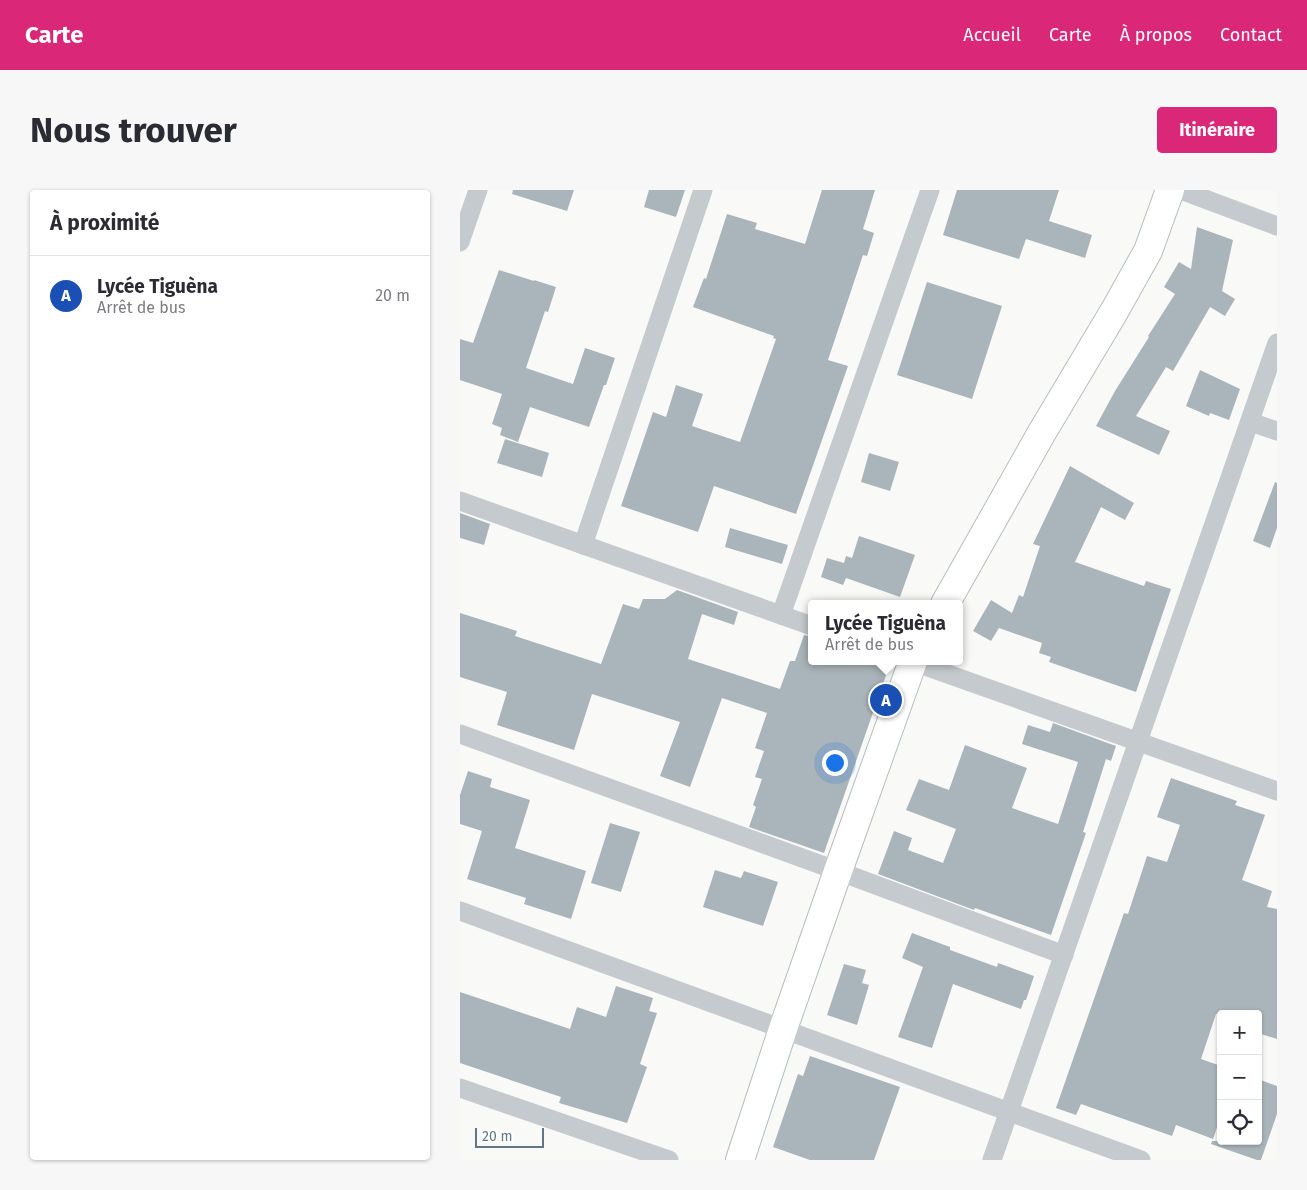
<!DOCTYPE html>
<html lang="fr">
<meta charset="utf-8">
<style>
:root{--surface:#fff;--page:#f7f7f7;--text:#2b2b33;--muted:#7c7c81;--line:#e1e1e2;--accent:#db2777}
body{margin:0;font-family:"Fira Sans",sans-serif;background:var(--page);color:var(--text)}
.controls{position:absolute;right:15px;bottom:15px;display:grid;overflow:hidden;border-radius:5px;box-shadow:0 1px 4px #0004}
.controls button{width:45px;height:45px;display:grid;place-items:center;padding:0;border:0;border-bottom:1px solid var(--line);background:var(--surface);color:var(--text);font:25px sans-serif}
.scale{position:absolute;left:15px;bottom:12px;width:69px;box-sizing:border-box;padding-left:5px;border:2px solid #627784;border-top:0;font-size:14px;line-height:18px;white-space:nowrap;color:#627784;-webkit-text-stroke:4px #fff;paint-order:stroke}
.you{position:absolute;left:374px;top:572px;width:18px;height:18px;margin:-12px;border:4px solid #fff;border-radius:50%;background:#1a73e8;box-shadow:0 0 0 8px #1a73e833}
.badge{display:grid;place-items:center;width:32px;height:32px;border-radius:50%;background:var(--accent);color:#fff;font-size:16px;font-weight:700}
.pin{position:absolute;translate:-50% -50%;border:2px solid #fff;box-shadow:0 1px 5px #0006}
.popup{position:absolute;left:348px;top:410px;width:155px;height:65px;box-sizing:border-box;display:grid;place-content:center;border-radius:5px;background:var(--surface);filter:drop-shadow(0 1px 4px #0005);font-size:16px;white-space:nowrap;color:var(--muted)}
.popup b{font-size:19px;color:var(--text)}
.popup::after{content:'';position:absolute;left:50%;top:100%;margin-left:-10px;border:10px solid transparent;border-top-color:var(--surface)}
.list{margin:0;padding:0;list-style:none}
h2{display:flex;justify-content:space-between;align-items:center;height:65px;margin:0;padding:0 20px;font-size:21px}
h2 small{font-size:16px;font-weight:400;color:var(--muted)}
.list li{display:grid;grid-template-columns:32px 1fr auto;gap:15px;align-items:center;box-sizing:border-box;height:80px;padding:0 20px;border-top:1px solid var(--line)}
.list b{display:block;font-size:19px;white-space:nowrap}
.list p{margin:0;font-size:16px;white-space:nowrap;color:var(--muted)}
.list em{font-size:16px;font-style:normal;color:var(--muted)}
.icon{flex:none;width:28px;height:28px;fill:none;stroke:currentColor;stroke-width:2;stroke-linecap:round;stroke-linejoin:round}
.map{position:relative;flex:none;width:817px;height:970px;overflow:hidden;border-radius:5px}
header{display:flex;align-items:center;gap:30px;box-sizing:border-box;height:70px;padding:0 25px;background:var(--accent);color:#fff}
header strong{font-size:24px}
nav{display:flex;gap:28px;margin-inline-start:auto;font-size:18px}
.intro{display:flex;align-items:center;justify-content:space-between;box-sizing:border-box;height:120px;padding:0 30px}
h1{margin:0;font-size:35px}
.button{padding:12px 22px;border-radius:5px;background:var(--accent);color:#fff;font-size:18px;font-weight:700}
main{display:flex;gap:30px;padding:0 30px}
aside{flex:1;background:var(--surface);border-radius:5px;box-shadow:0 1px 4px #0004}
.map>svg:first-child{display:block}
</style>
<header>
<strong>Carte</strong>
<nav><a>Accueil</a><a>Carte</a><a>À propos</a><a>Contact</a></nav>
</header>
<div class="intro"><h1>Nous trouver</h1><a class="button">Itinéraire</a></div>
<main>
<aside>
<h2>À proximité<small></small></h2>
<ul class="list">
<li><span class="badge" style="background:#1a4fb4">A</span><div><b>Lycée Tiguèna</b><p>Arrêt de bus</p></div><em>20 m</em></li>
</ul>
</aside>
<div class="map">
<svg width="817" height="970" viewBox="0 0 817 970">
<rect width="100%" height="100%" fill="#f9f9f7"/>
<!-- building -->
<g fill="#aab5bb">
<polygon points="53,0 114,0 107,21 52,4"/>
<polygon points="189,0 225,0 216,27 184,17"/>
<polygon points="362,0 415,0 403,39 414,43 407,66 403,65 368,170 388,176 336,324 254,296 238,342 161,316 193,222 206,227 216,195 243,204 232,236 280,252 316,149 313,148 314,146 233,117 244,88 246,89 267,24 297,33 295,39 345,54"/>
<polygon points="497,0 599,0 589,31 632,45 625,68 566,49 559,69 483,45"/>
<polygon points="737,37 773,50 762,101 775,109 765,126 750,117 713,181 706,177 676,226 710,241 699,265 636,236 655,201 689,147 688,146 715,104 704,97 719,72 731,79"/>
<polygon points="39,80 74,91 74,90 96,97 88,122 85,121 66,178 113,194 125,158 155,168 146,195 144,195 129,237 70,217 58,252 40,245 42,238 32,234 42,204 0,190 0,149 13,153"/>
<polygon points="467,92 542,116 512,209 437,185"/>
<polygon points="740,180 780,199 769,230 750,223 749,226 726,216"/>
<polygon points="45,249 89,263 82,287 37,273"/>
<polygon points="409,263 439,272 430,301 401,292"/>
<polygon points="610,276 674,313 665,330 641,317 615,372 684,396 686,391 711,399 676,502 589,472 591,467 579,463 582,453 539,438 531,451 513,441 531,410 552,423 559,405 563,407 580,356 573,354"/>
<polygon points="815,292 817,293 817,338 810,358 793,351"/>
<polygon points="0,323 30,334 24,355 0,348"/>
<polygon points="270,338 328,355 322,374 265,357"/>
<polygon points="399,346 455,365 440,407 386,388 383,395 361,387 367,368 384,373 386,366 392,368"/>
<polygon points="217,400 278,422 274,435 242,424 228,469 320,499 330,471 335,471 344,445 352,447 352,471 431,471 364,663 289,637 296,617 293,615 302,589 295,587 304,561 295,558 307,523 262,508 230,597 200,586 220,532 132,504 114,560 37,535 47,502 0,487 0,423 57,441 55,446 141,474 163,414 179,419 183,409 205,409"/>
<polygon points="593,533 656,556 651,571 646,569 623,642 626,643 591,745 515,718 514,720 418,684 434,641 452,648 448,660 483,673 496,639 446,620 459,589 489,600 505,555 567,578 552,618 598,634 618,572 562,554 568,535 590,542"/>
<polygon points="8,581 32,589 30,597 70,610 55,658 126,681 111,729 64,714 66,708 7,689 22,641 0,634 0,605"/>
<polygon points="711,588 777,611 775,615 805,625 782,690 812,701 807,717 817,719 817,849 798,843 798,824 756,824 741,869 761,876 761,926 753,949 716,935 712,946 621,914 616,925 596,918 664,723 668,724 687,666 707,672 720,635 697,627"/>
<polygon points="150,633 180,642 161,702 131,693"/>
<polygon points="255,680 281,688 284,681 318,692 303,736 243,717"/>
<polygon points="452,743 490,757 490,760 537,777 538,773 574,786 566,810 564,810 561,819 493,794 472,858 438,847 463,777 442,768"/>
<polygon points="384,774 406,780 402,793 409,795 397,835 367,825"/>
<polygon points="156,796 193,808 189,821 197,823 180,874 187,877 167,933 99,913 101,907 0,873 0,802 110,839 117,817 146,827"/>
<polygon points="350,866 440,897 414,970 350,970 313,957 338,884 343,886"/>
<polygon points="798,889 817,896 817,924 801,970 797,970 751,954 752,951 798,951"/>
</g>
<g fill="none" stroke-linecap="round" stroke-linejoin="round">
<!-- secondary casing -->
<g stroke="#b6bdc2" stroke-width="30">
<g id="secondary">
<polyline points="485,414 581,244 655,120 688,61 710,0"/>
<polyline points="280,970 323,839 378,681 453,471"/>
</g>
</g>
<!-- minor -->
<g stroke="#c4cacd" stroke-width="19">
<polyline points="721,0 817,36"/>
<polyline points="0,52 18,0"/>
<polyline points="790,232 817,241"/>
<polyline points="0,311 352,436"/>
<polyline points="123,355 243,0"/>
<polyline points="321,425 470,0"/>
<polyline points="451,471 817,601"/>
<polyline points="0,544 378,681 604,765"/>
<polyline points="0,721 681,970"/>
<polyline points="0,898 209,970"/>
<polyline points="532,970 817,153"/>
</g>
<!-- secondary -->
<use href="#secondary" stroke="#fff" stroke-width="28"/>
</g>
</svg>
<div class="controls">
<button>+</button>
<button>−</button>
<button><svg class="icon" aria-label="locate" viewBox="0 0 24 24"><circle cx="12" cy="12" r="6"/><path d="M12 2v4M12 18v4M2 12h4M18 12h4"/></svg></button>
</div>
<div class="scale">20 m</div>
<div class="you"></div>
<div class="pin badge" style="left:426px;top:510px;background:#1a4fb4">A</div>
<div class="popup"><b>Lycée Tiguèna</b>Arrêt de bus</div>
</div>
</main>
